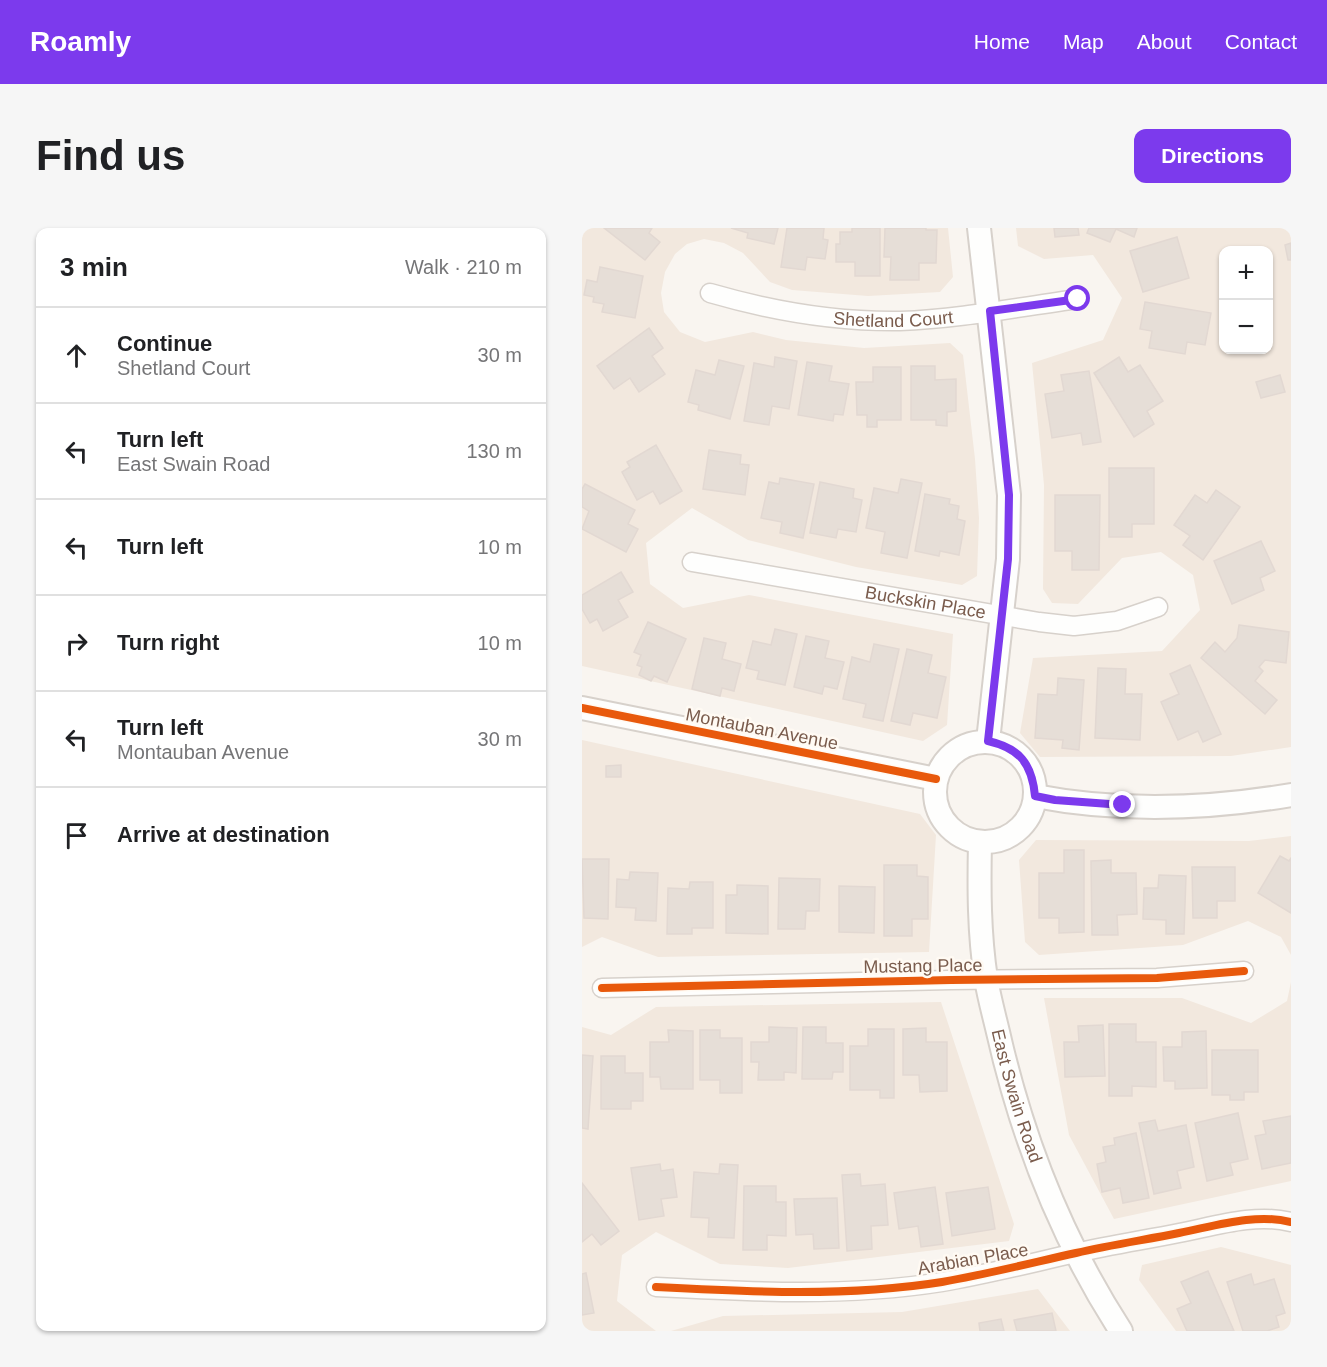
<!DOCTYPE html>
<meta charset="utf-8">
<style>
:root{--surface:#fff;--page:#f6f6f6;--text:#202124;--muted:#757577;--line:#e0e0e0;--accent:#7c3aed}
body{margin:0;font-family:Arial,sans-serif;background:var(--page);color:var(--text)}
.controls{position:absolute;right:18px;top:18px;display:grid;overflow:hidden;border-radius:12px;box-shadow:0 2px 4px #0004}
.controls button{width:54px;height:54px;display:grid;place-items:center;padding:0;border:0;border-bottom:2px solid var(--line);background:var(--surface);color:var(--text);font:30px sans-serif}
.stop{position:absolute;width:18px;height:18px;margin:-14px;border:4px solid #7c3aed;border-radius:50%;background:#fff}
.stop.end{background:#7c3aed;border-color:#fff;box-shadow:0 2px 6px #0008}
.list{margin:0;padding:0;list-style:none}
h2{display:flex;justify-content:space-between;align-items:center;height:78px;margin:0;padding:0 24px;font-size:26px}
h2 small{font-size:20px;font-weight:400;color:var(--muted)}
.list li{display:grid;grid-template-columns:39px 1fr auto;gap:18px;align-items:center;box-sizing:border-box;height:96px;padding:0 24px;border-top:2px solid var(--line)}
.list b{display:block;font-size:22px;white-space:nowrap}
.list p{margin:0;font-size:20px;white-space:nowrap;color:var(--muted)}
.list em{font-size:20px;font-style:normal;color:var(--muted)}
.icon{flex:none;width:33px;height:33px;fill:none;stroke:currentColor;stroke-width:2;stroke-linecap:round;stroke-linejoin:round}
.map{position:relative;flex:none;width:709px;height:1103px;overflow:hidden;border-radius:12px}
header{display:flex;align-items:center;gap:36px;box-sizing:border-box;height:84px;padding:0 30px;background:var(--accent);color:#fff}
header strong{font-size:28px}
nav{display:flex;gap:33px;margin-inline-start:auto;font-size:21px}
.intro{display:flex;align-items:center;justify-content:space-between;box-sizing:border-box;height:144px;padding:0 36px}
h1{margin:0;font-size:42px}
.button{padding:15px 27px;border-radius:12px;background:var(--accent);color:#fff;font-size:21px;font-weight:700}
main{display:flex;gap:36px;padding:0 36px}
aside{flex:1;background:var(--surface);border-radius:12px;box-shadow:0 2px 4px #0004}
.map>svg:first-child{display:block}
</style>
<header>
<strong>Roamly</strong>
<nav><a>Home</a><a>Map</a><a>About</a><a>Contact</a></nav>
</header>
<div class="intro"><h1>Find us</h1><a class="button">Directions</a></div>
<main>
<aside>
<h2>3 min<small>Walk · 210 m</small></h2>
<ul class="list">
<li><svg class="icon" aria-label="ahead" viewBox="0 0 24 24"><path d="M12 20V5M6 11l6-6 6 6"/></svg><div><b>Continue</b><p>Shetland Court</p></div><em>30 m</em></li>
<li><svg class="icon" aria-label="left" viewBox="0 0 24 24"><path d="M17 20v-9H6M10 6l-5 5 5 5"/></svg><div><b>Turn left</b><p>East Swain Road</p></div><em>130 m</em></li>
<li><svg class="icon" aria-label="left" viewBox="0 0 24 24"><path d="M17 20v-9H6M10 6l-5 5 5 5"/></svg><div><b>Turn left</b></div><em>10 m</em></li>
<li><svg class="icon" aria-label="right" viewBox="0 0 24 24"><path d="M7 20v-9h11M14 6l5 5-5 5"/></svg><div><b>Turn right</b></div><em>10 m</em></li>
<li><svg class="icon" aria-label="left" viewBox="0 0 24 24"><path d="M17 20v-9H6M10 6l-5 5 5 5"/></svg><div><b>Turn left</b><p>Montauban Avenue</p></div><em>30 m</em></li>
<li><svg class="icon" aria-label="arrive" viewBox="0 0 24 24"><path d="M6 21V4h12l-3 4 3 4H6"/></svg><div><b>Arrive at destination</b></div></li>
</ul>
</aside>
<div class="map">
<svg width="709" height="1103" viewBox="0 0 709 1103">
<rect width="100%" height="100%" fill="#f9f5f0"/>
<!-- residential -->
<g fill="#f2e8de" fill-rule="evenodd">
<polygon points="0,0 366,0 371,49 358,64 286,68 210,62 188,54 161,25 142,15 122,11 105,16 93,26 83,44 79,65 82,84 98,104 123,114 171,104 204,112 282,120 368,115 381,127 393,231 397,290 395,348 380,357 274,339 166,312 110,280 64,315 68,356 101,380 167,367 371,406 365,497 341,513 0,438"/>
<path d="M434 0H709V519L649 528 458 529 438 505 451 430 580 423 618 382 611 347 579 324 540 330 496 376 470 375 461 361 462 257 450 135 521 112 540 70 511 27 462 31 436 18ZM642 22H686V122H642Z"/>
<polygon points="0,512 338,586 354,607 347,724 76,729 20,709 0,719"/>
<polygon points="709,608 709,727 699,709 666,693 601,717 457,727 443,714 437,632 454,612 667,613"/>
<polygon points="709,754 709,953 532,991 487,907 462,770 600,770 669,795 705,773"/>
<polygon points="359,774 432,996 427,1013 206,1040 138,1036 74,1004 40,1027 35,1073 74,1103 0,1103 0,799 29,807 74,779"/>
<polygon points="639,1019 709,1037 709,1103 594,1103 557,1052 560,1037"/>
<polygon points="456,1061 488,1103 89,1103 141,1088 320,1084"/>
</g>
<!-- building -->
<g fill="#e6ded7" stroke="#e2d8d2" stroke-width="1.5">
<polygon points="22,0 70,0 67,5 78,14 63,32"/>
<polygon points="149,0 196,0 192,16 165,10 166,5"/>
<polygon points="205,0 242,0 241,11 246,12 243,31 225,29 223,42 199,39"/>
<polygon points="270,0 298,0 298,48 273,48 273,34 254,34 254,16 258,16 258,4 270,4"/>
<polygon points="303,0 344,0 344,2 355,2 354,35 337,35 337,52 308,52 309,29 302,29"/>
<polygon points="472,0 496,0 497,7 473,9"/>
<polygon points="507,0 555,0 552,9 534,1 528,14 505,5"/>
<polygon points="595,9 607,50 561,64 548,23"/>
<polygon points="709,15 709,32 706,32 703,17"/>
<polygon points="18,39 61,48 53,90 20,84 22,76 11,74 12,69 2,67 5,52 15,54"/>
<polygon points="563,74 629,85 623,117 605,114 603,126 567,120 570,103 558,101"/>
<polygon points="67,100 81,120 70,128 83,146 57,164 48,150 32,161 15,138"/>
<polygon points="193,129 215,133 207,181 190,178 187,197 162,193 172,135 192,139"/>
<polygon points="537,129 546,144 558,137 581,173 565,183 572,196 552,209 512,145"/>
<polygon points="137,132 162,138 148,191 116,182 117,177 106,174 114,142 133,147"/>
<polygon points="225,134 250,138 247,153 267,156 261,187 252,186 251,193 216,187"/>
<polygon points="329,138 353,138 353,152 374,151 374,183 365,184 365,198 354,197 354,192 329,192"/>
<polygon points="291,139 319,139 319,192 295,192 295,199 285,199 285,187 275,187 274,154 291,154"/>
<polygon points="507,143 519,214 501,217 499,205 470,210 463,166 482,163 479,147"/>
<polygon points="698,147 703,164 679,170 674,154"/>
<polygon points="74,217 100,263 78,276 71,263 55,272 40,244 48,239 45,234"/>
<polygon points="127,222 159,227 158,236 167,237 163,267 121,261"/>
<polygon points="527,240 572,240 572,296 550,296 550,309 527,309"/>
<polygon points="198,250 232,256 221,310 198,305 200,294 179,290 187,254 197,256"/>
<polygon points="319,251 340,255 325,330 299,325 303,304 284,300 292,260 316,265"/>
<polygon points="238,254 272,261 271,270 280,272 274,304 256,301 254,310 228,305"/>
<polygon points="3,256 53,282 46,296 56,301 44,324 0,301 7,283 0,279 0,261"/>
<polygon points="634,262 658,279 621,332 601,317 608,308 592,297 613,267 625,275"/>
<polygon points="343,266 368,271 367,276 377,278 375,291 383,293 377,327 358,323 357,328 333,323"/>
<polygon points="473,267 518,267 517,342 490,342 490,323 473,323"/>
<polygon points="679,313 693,343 678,350 682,362 650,376 632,333"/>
<polygon points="39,344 51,364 36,372 46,389 21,403 15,391 8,395 0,381 0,367"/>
<polygon points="66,394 104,411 85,454 72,448 69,453 57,447 60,439 55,437 59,427 52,424"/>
<polygon points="657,397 707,404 704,435 683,432 677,439 681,443 673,453 695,472 683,486 619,430 633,414 643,424 655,410"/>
<polygon points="193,401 215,406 203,457 175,451 177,443 164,440 171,413 189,417"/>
<polygon points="224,408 247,413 243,430 262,434 255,461 242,458 240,466 212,459"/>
<polygon points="122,410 144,415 140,431 159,436 152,463 140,460 138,468 110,461"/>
<polygon points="292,416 317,421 301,493 281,489 284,476 261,471 270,429 288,434"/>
<polygon points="325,421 350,427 346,445 364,449 355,490 331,485 328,497 309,493"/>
<polygon points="608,437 639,506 621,514 616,503 596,512 579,474 597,466 588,446"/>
<polygon points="516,440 544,441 543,466 560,466 558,512 513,510"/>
<polygon points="476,450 502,452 497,522 480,520 481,512 453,510 456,466 475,467"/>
<polygon points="39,537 39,549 24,549 24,538"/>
<polygon points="482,622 502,622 502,704 477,705 477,690 457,690 457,645 482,645"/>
<polygon points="698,628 707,633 709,630 709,685 676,665"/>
<polygon points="0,631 27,631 26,691 2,690"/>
<polygon points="529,632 529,645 554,645 555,686 535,687 536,707 510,707 509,633"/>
<polygon points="302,637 335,637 335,648 346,649 346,691 330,691 330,708 302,708"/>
<polygon points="610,639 653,639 653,673 635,673 635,690 611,690"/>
<polygon points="48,644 76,645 74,693 53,692 54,680 34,679 35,651 47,652"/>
<polygon points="577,647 604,648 602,706 584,706 584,692 561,691 562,660 576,660"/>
<polygon points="197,650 238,651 237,683 224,683 223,701 196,701"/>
<polygon points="108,654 131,654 131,700 110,700 110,706 85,706 86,660 107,661"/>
<polygon points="155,657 186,658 186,706 144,705 144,667 155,667"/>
<polygon points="257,658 293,659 292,705 257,704"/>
<polygon points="527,796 554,796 554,814 574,814 574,859 550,858 550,868 527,868"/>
<polygon points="521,797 523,848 483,849 482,814 497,814 496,798"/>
<polygon points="187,799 215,800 214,845 202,844 202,852 176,852 177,834 169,834 169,814 187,814"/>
<polygon points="221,799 244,799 244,815 261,815 261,844 251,844 250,851 220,851"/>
<polygon points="344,800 344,814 365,814 365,863 338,864 337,847 321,847 321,801"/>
<polygon points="286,801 312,801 312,870 298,870 298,862 268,862 268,818 286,818"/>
<polygon points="86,802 111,803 111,861 79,861 78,849 68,849 68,814 87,814"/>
<polygon points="118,802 138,802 138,810 160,810 160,865 138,865 138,852 118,852"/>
<polygon points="624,803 625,860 593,861 593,853 582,853 581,819 600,819 600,804"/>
<polygon points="630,822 676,822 676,864 662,864 662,872 648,872 648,867 630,867"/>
<polygon points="0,827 11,828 6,901 0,900"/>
<polygon points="19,828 43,828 43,845 61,845 61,873 49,873 49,881 19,881"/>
<polygon points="656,885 666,931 648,935 651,947 625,953 613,895"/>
<polygon points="709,888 709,935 680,941 673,908 684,906 681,893"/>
<polygon points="573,892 576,903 604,897 612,939 595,943 599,960 572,966 557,895"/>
<polygon points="554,905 567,970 541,975 538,960 520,964 515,936 524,934 521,919 533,917 532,910"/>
<polygon points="78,936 79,943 91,941 95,969 79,971 82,988 57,992 49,940"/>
<polygon points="138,936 156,937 152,1010 126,1009 127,990 109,989 112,944 137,946"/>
<polygon points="278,946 279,958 303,956 306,997 289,998 290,1021 265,1023 260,947"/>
<polygon points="0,955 37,1003 19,1017 10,1006 0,1014"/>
<polygon points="162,958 194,958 194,974 204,974 204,1008 185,1007 185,1022 161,1022"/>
<polygon points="353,959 361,1016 339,1019 336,998 317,1001 312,965"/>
<polygon points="406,959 413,1001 370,1008 364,965"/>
<polygon points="255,970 257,1020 232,1021 231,1006 214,1007 212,971"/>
<polygon points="626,1043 652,1103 605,1103 595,1081 609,1075 599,1054"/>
<polygon points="4,1045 12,1085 0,1087 0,1046"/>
<polygon points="669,1046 672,1057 692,1051 703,1085 694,1088 697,1099 685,1103 661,1103 645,1054"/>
<polygon points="470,1085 474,1103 435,1103 432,1092"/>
<polygon points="419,1091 422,1103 398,1103 397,1095"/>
</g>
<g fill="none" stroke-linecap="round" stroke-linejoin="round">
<!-- minor casing -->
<g stroke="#d7d1cb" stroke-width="21">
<g id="minor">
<path id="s1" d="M128 65C190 83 253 94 318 93 377 91 437 79 496 71"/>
<path id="s2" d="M110 334 457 394 492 398 535 393 576 379"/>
<polyline points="20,760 369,752 575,750 662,743"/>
<path d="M74 1059C170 1064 266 1069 360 1054 406 1046 449 1035 494 1025 528 1017 562 1012 597 1005 633 998 673 985 709 994"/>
</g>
</g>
<!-- tertiary casing -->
<g stroke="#d7d1cb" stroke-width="26">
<g id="tertiary">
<polyline points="397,0 427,267 426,331 406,513"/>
<polyline points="0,480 354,551"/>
<circle cx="403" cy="564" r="50"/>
<path d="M453 568C536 584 626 581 709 567"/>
<path id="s3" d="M398 614C397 660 397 705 404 751 407 769 412 787 416 804 440 910 480 1012 539 1103"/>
</g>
</g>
<!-- minor -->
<use href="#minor" stroke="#fefefd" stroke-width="18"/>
<!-- tertiary -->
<use href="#tertiary" stroke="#fefefd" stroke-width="22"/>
<!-- cycleway casing -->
<g stroke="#fffaf3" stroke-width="11">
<g id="cycleway">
<polyline points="0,480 354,551"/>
<polyline points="20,760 369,752 575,750 662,743"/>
<path d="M74 1059C170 1064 266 1069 360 1054 406 1046 449 1035 494 1025 528 1017 562 1012 597 1005 633 998 673 985 709 994"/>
</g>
</g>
<!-- cycleway -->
<use href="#cycleway" stroke="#e8590c" stroke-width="8"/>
</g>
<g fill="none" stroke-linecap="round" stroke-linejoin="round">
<!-- route -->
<path stroke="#7c3aed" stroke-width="8" d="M496 71 408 83 427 267 426 331 406 513C437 520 450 535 453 568L473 572 541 577"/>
</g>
<g text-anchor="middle" stroke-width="5" stroke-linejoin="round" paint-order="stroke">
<!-- street labels -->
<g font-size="18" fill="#7a5c4d" stroke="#fffaf3">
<text dy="6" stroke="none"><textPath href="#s1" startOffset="186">Shetland Court</textPath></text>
<text dy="6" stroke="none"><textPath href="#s2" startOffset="237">Buckskin Place</textPath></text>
<text transform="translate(180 501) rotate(11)" y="6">Montauban Avenue</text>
<text transform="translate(341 738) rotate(-1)" y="6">Mustang Place</text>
<text dy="6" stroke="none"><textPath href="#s3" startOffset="258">East Swain Road</textPath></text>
<text transform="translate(391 1031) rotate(-10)" y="6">Arabian Place</text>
</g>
</g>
</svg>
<div class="controls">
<button>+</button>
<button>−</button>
</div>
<div class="stop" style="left:496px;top:71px"></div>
<div class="stop end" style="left:541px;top:577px"></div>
</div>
</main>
